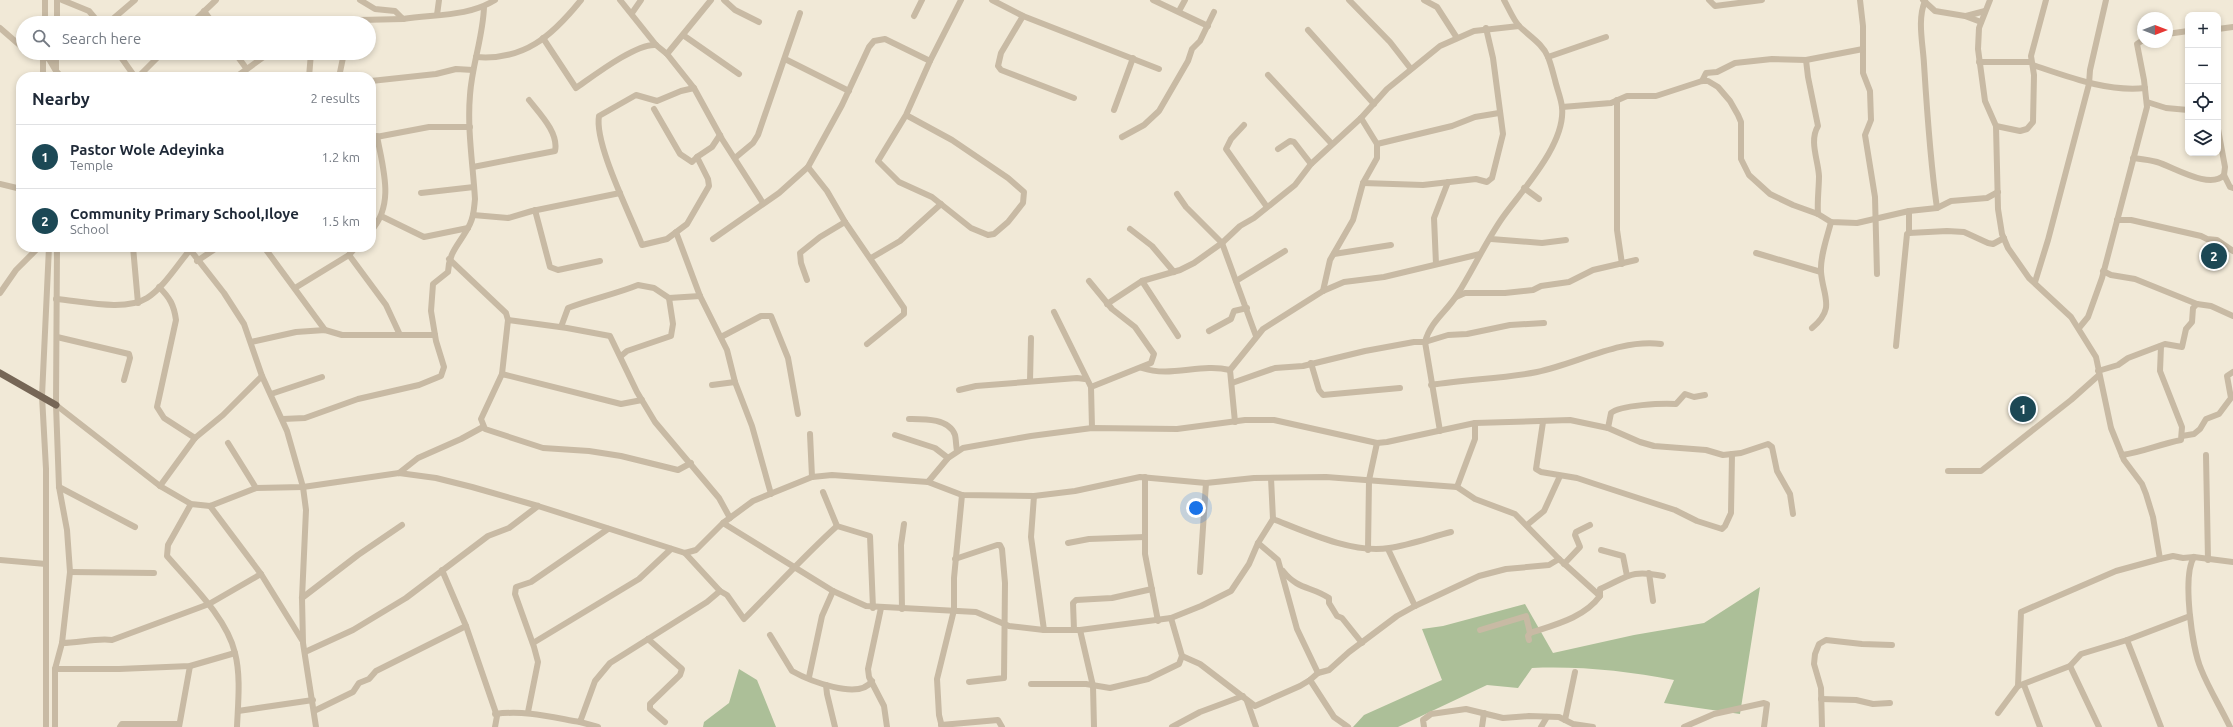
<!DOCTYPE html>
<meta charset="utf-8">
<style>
:root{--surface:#fff;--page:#f2f2f3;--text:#1f2937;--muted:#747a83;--line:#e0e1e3;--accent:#1c4855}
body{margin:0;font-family:Ubuntu,sans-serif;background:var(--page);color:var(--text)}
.controls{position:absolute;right:12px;top:12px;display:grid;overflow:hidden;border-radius:8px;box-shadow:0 2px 6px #0003}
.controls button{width:36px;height:36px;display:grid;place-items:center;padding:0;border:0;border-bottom:1px solid var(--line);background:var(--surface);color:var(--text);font:20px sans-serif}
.compass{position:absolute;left:2137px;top:12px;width:36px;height:36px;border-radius:50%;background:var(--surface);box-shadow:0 2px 6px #0003;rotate:90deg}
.you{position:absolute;left:1196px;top:508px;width:14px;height:14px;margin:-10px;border:3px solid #fff;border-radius:50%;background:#1a73e8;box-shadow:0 0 0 6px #1a73e833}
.badge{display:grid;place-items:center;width:26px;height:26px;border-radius:50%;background:var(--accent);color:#fff;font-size:13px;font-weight:700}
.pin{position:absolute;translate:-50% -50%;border:2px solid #fff;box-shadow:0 1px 4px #0006}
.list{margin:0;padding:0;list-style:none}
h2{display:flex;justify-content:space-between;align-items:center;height:52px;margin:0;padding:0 16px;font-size:17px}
h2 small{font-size:13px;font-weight:400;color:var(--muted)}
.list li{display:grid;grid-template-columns:26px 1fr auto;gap:12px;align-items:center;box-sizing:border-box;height:64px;padding:0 16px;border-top:1px solid var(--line)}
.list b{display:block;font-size:15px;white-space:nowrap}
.list p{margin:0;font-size:13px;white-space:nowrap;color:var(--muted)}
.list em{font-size:13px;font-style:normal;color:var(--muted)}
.icon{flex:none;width:22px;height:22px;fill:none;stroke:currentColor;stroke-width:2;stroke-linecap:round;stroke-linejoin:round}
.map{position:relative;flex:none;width:2233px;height:727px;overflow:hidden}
.search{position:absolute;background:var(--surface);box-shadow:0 2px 6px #0003;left:16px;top:16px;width:360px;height:44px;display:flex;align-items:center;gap:10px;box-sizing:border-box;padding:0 14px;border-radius:22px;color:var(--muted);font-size:15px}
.panel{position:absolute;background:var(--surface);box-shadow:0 2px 6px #0003;left:16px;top:72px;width:360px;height:180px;border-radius:16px}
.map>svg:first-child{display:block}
</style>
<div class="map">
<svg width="2233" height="727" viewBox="0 0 2233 727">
<rect width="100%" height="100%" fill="#f1e9d7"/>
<!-- green -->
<g fill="#acbf98">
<path d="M1760 587 1740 714 1664 703 1674 680C1627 671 1580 666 1532 668L1518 688 1487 685 1398 727H1353L1364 715 1442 680 1422 629 1443 626 1525 604 1553 653 1634 635 1704 623Z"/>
<polygon points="739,669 757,680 776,727 703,727 704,722 729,703"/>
</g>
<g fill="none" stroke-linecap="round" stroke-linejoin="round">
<!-- minor -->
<g stroke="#c8baa4" stroke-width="6">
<polyline points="62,0 89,11 99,23"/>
<path d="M360 0 375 9 395 11 403 19C434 14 468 17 495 0"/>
<polyline points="620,0 656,45 667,54 694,88 722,139 763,203"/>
<polyline points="724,0 735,10 759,22"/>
<polyline points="992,0 1023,16 1159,69"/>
<polyline points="1153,0 1208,26"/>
<polyline points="1349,0 1390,42 1411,69"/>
<polyline points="1424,0 1437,7 1457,38"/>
<polyline points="1709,0 1715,6 1762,0"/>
<polyline points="1860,0 1863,26 1863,73 1870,91 1871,120 1865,135 1875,197 1877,274"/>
<polyline points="1923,0 1935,11 1965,16 1981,22"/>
<polyline points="1990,0 1979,28 1978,49 1985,101 1996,126 1998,209 2002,234 2008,248 2029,278 2071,317 2096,357 2111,428 2124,460 2142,484 2146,494 2153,517 2160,559"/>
<path d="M1925 1C1917 20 1923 44 1924 64 1927 112 1930 160 1937 208"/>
<polyline points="204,11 213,23"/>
<polyline points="1179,11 1185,0"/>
<polyline points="632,13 641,0"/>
<polyline points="437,15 439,0"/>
<polyline points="914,16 922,0"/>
<polyline points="1023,16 1001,53 998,66 1001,70 1074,98"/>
<polyline points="1966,16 1985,11"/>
<polyline points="45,23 45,0"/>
<polyline points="57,23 57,0"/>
<polyline points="108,23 135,0"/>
<polyline points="192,23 216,0"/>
<polyline points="353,23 360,20 403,19"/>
<polyline points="0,28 23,48"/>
<polyline points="2218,29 2233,27"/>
<polyline points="1308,30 1374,104"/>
<polyline points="2167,34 2188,31"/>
<polyline points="683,35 739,74"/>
<path d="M543 38 576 88C592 77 636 43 656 45"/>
<polyline points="33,53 49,59 56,71 62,77"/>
<polyline points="118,53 135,77"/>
<polyline points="235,53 246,68"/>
<polyline points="667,54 711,0"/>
<path d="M476 57C524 61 552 36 581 0"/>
<polyline points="1548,57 1606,37"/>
<polyline points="785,59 849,91"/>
<path d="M1806 60 1808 77 1818 126C1809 141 1818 159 1819 176 1819 188 1817 201 1818 214"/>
<polyline points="1979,62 2031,62"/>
<path d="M2033 65C2069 77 2107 92 2145 88"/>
<polyline points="1268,75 1331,143"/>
<polyline points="43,77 43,53"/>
<polyline points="56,77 56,53"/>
<polyline points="138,77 162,53"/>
<polyline points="236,77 269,53"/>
<polyline points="309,77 311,53"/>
<polyline points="339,77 344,53"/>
<polyline points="371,81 436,74 456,69 473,70"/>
<polyline points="1702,81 1706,73 1717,72 1735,63 1772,59 1806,60 1863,49"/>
<path d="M694 88 681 91 657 101 636 95 599 116C594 144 631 216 642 245L667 239 687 224 709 186 708 179 697 157 712 147 720 135"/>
<polyline points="1617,100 1617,230 1622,264"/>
<polyline points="2147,102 2166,108 2188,110"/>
<polyline points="1562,107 1611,103 1627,96 1656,96 1702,81 1708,81 1718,87 1730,101 1738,115 1741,122 1741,159 1749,175 1770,194 1793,205 1818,214 1831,222 1857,223 1909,211 1937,208 1951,201 1987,198 1998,192"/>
<polyline points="654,109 680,154 692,162 697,157"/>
<polyline points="1114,110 1133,58"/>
<polyline points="906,115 952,140 1008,178 1024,192 1023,203 1008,222 994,234 988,235 971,228 932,197 899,182 878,161 906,115 930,61 961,0"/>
<polyline points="1244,125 1231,139 1226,149 1267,207"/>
<polyline points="1996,126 2020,131 2027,129 2033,122 2034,75 2031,56 2046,0"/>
<polyline points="2218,129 2225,167 2224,175 2230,187 2233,188"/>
<polyline points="1122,137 1144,125 1159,111 1188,61 1192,49 1200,41 1214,12"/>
<polyline points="371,138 429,127 470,127"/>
<polyline points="1377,144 1452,126 1475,117 1499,113"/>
<polyline points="1278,149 1290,141 1294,142 1311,164"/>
<polyline points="735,158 753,143 758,135 800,13"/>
<path d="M2133 158C2141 159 2150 160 2157 162 2174 167 2210 190 2224 175"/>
<path d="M473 167 555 151C559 133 540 114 529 100"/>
<polyline points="808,167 827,191 845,222 904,308 904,314 867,344"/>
<polyline points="1363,183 1423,185 1476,179 1487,182 1492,178 1503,134 1493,58 1486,28"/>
<polyline points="0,184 21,189"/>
<polyline points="1524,188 1539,199"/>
<polyline points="421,193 474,187"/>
<polyline points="1177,194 1186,207 1222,243 1256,336"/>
<polyline points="535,210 550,267 558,270 600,261"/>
<polyline points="473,215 508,218 532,211 620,193"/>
<polyline points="381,216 424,237 468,228"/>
<polyline points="2117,220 2131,220 2201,236 2207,239 2217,240 2233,251"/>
<polyline points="1130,229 1152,246 1174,272"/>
<path d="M371 231C395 204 383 169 377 136"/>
<polyline points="676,232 700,296 727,350 735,382 752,426 771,494"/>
<polyline points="1909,233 1947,231 1964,232 1988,243 1993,244 2004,238"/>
<polyline points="713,239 779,193 808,167 842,105 869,47 874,41 885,39 930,61"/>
<polyline points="1491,239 1542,243 1566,240"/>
<polyline points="133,247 138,303"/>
<polyline points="188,247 224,293 244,324 262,376 287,431 303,487 306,510 302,598 303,643 316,727"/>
<polyline points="264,247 325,330"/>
<polyline points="1756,253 1821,272"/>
<polyline points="1334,254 1391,245"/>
<polyline points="349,255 386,305 400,335"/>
<polyline points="871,258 900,241 941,204"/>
<polyline points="449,259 506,313 508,320 502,374"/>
<polyline points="197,261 218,247"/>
<polyline points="1436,264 1434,218 1448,182"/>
<polyline points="2103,271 2111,275 2135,279 2197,304"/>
<polyline points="807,280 801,263 800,253 820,237 845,222"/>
<polyline points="1089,281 1112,309 1135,327 1154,354 1151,363 1091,387"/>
<polyline points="1142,281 1178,336"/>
<polyline points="1236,281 1285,251"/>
<polyline points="2035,282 2048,240 2089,84 2090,70 2106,0"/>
<path d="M159 287C170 298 174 305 176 320L157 407 164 418 195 438"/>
<polyline points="295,288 349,255 356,247"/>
<polyline points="1323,291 1330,260 1353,220 1363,183 1377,158 1377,144 1361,118"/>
<polyline points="0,293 16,270 39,247"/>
<polyline points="1456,297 1465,293 1505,293 1533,290 1541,286 1569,282 1593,270 1636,260"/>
<path d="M56 299C81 301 125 312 147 298 164 287 177 265 190 250"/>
<polyline points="1107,304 1142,281 1180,270 1194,263 1222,243 1240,226 1254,218 1295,185 1311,164 1361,118 1387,89 1440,46 1474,31 1519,26"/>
<polyline points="1054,312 1091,387 1092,428"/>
<polyline points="508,320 567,328 610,336 637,392 655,422 719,498 730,518"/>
<path d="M561 327 568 308C591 299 616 294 638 285L654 288 669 298 700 296"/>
<path d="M1812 328C1836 308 1823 297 1821 272 1820 256 1827 238 1831 222"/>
<polyline points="2079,328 2088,317 2102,278 2147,107 2144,80 2137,44 2143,40"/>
<polyline points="1209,331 1231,319 1234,311 1247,308"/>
<polyline points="57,337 129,354 130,358 124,380"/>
<polyline points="721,337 761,316 771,316 788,358 798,414"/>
<polyline points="251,342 296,332 325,330 342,335 435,335"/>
<polyline points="1896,346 1907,234 1909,233 1909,211"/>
<polyline points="621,356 627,351 671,336 673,324 669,298"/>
<polyline points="1311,363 1319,390 1323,395 1400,388"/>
<path d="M1142 368C1171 378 1200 363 1230 370"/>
<polyline points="2098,371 2118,365 2128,358 2165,344 2182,347 2186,329 2192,322 2193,308 2197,304 2211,306 2233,316"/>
<polyline points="1030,381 1031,338"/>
<polyline points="1232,383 1275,368 1303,366 1365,351 1414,342 1425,342 1448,335 1467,334 1510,325 1544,323"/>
<polyline points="712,385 735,382"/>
<path d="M1431 385C1466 379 1502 379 1537 372 1579 363 1619 339 1661 344"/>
<polyline points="959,390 976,386 1077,378 1085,379"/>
<polyline points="271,394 322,377"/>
<polyline points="642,400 621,404 502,374 481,419 485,429 543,448 589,451 621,456 678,470 691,463"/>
<polyline points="56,405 160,486 191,504 210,506 256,488 303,487 399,473 436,478 472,487 538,506 685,553 696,550 723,523 753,501 812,477 832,475 928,482 948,458 963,448 1031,436 1092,428 1177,429 1245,420 1274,420 1377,443 1387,442 1475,423 1570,420 1608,428 1640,442 1654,446 1706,450 1723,455 1741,453 1768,444 1772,447 1777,471 1790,494 1793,514"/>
<path d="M283 419 305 418 358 399 419 385 441 376 444 367 436 341 431 311 433 284 448 272C449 250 461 243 470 224 474 216 474 208 475 199 473 165 467 129 470 95 472 65 483 37 484 7"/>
<path d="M909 419C923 419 949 418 955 435 956 439 956 446 957 451"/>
<polyline points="1235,422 1230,370 1263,329 1323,291 1344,282 1384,277 1480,254"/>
<polyline points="1543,422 1536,469 1541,472 1577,478 1595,484 1675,510 1697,521 1722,529 1725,526 1731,513 1732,454"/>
<path d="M1608 428 1611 413C1620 405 1663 403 1676 404L1685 394 1694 397 1705 395"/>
<path d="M1440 431 1425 342C1430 322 1446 312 1457 295 1473 270 1486 241 1503 217 1523 189 1566 144 1562 107 1561 98 1557 89 1555 80 1553 73 1551 64 1548 57 1543 44 1529 36 1519 26 1513 19 1509 9 1504 0"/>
<polyline points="810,434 812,477"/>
<polyline points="895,435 935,448 948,458"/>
<polyline points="2182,436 2194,434 2200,429 2206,419 2219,414 2231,398 2227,376 2233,372"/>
<polyline points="228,443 256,488"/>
<path d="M2122 455C2143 452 2160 444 2181 440L2182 427 2160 371 2161 346"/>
<polyline points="2206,455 2208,560"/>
<polyline points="1948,471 1981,471 2071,400 2099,375"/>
<polyline points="399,473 418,458 461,439 483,427"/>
<polyline points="1145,477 1145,554 1158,621"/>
<path d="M928 482 962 495 1034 496 1075 491 1140 477 1206 483 1254 478 1326 477 1457 487 1475 499 1515 514 1559 559 1600 596V589C1628 577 1630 569 1663 576"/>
<polyline points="160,486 195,438 223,415 262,376"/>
<polyline points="59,487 135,527"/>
<polyline points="1457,487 1475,439 1475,423"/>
<polyline points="823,492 837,526 870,536 873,608"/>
<polyline points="1034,496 1031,537 1044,630"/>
<path d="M191 504 168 545 167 556C190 583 227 618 235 653 241 676 238 703 237 727"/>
<polyline points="210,506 261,574 302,640"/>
<path d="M1273 519C1306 532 1353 554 1389 548 1410 545 1431 537 1451 532"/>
<polyline points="723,523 833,591 866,606 976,612 1009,626 1044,630 1080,630 1171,618 1201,606 1231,591 1249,564 1258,543 1273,519 1271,478"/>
<polyline points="1527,525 1544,511 1560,476"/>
<polyline points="1068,543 1089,539 1145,537"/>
<polyline points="1258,543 1278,560 1297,629 1318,673"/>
<polyline points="1388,549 1415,606"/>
<polyline points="1368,550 1369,480 1377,443"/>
<polyline points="1601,550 1623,556 1627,576"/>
<path d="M685 553 720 591 727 595 744 619C775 588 804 556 837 526"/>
<path d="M2194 557C2182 576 2192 648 2201 669 2209 689 2221 708 2230 727"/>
<polyline points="955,559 997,545 1000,545 1002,549 1005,583 1004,678 969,682"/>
<polyline points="0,560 46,564"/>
<polyline points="1564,564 1580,547 1575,535 1576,532 1590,525"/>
<polyline points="442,570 466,626 497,716 495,727"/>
<path d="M1283 571C1298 590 1311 586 1329 598V603L1337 616 1342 618 1362 643"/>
<polyline points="70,572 154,573"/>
<polyline points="1200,572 1206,483"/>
<polyline points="1649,573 1653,601"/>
<polyline points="302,598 358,555 402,525"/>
<polyline points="881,608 868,669 869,677 884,706 887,727"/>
<polyline points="902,609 901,545 904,524"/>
<polyline points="1074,630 1073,603 1076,600 1112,598 1152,589"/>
<polyline points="1080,630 1093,686 1094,727"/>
<polyline points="1480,630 1526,616 1530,633 1528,636 1529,640"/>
<path d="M1530 633C1554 625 1584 618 1600 596"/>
<path d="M770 635 792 671C808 680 859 701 872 681"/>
<polyline points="648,639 682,669 680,675 650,704 650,709 665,722"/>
<path d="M62 643C79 643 95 638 112 640L209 604 261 574"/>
<polyline points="533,643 639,579 671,549"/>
<polyline points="305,652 353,630 406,598 488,536 509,528 538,506"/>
<polyline points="1182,656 1200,664 1255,706 1300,686 1310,680 1318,673 1329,670 1349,652 1397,616 1415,606 1479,576 1506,569 1549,565 1559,559"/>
<polyline points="2070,666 2099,727"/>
<polyline points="55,669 119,669 190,666 235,653"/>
<polyline points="809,677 822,616 833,591"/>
<polyline points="1310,680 1334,717 1348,727"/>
<polyline points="1031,684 1086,684 1110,688 1148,679 1179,664 1182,656 1171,618"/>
<polyline points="826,685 827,694 835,727"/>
<polyline points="2024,685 2040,727"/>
<polyline points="2018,686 2021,612 2116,571 2160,559 2173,556 2183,558 2194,557 2233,562"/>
<polyline points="1821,699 1856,700 1873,704 1890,703"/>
<polyline points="1247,701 1256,727"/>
<polyline points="238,711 313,700"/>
<polyline points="314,711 353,692 359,683 369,679 376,671 466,626"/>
<polyline points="528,712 538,662 534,647 515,594 516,587 531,582 608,529"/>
<polyline points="1998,713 2018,686 2070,666 2081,654 2127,640"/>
<path d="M495 714C525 710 551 717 580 722L595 681 610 663 707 602 720 591"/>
<polyline points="1565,720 1575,672"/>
<polyline points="580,722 598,727"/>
<polyline points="941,725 998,720 1002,727"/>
<polyline points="46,727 46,469 42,396 49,247"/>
<polyline points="55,727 55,669 62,643 70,572 67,530 59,487 56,405 57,247"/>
<polyline points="120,727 122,724 179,724"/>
<polyline points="179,727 190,666"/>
<polyline points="942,727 939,715 937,679 954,610 954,578 962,495"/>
<polyline points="1172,727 1200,712 1243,696"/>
<polyline points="1424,727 1423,720 1431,714 1466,709 1503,718 1529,716 1559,717 1573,724 1593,727"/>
<polyline points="1482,727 1484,713"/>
<polyline points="1541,727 1547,717"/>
<polyline points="1684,727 1714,714 1764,703 1767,704 1764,727"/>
<polyline points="1822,727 1821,688 1814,664 1815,654 1819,644 1826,640 1862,644 1892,645"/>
<polyline points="2161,727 2127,640 2190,616"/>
</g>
<!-- major -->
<polyline stroke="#766656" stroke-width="7" points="0,373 56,405"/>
</g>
</svg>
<div class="controls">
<button>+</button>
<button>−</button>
<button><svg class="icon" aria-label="locate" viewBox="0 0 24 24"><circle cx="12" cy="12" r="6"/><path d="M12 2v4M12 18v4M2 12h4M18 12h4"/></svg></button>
<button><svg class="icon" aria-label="layers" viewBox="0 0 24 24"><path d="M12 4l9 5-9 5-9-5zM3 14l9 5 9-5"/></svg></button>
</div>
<svg class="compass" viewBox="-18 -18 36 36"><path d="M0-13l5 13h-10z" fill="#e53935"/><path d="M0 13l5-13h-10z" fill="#747a83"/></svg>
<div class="you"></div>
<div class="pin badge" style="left:2023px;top:409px">1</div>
<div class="pin badge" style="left:2214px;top:256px">2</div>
<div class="search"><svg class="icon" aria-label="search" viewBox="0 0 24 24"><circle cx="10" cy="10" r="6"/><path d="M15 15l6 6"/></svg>Search here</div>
<section class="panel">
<h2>Nearby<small>2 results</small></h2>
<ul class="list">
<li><span class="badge">1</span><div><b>Pastor Wole Adeyinka</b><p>Temple</p></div><em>1.2 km</em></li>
<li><span class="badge">2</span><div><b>Community Primary School,Iloye</b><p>School</p></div><em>1.5 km</em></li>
</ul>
</section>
</div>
